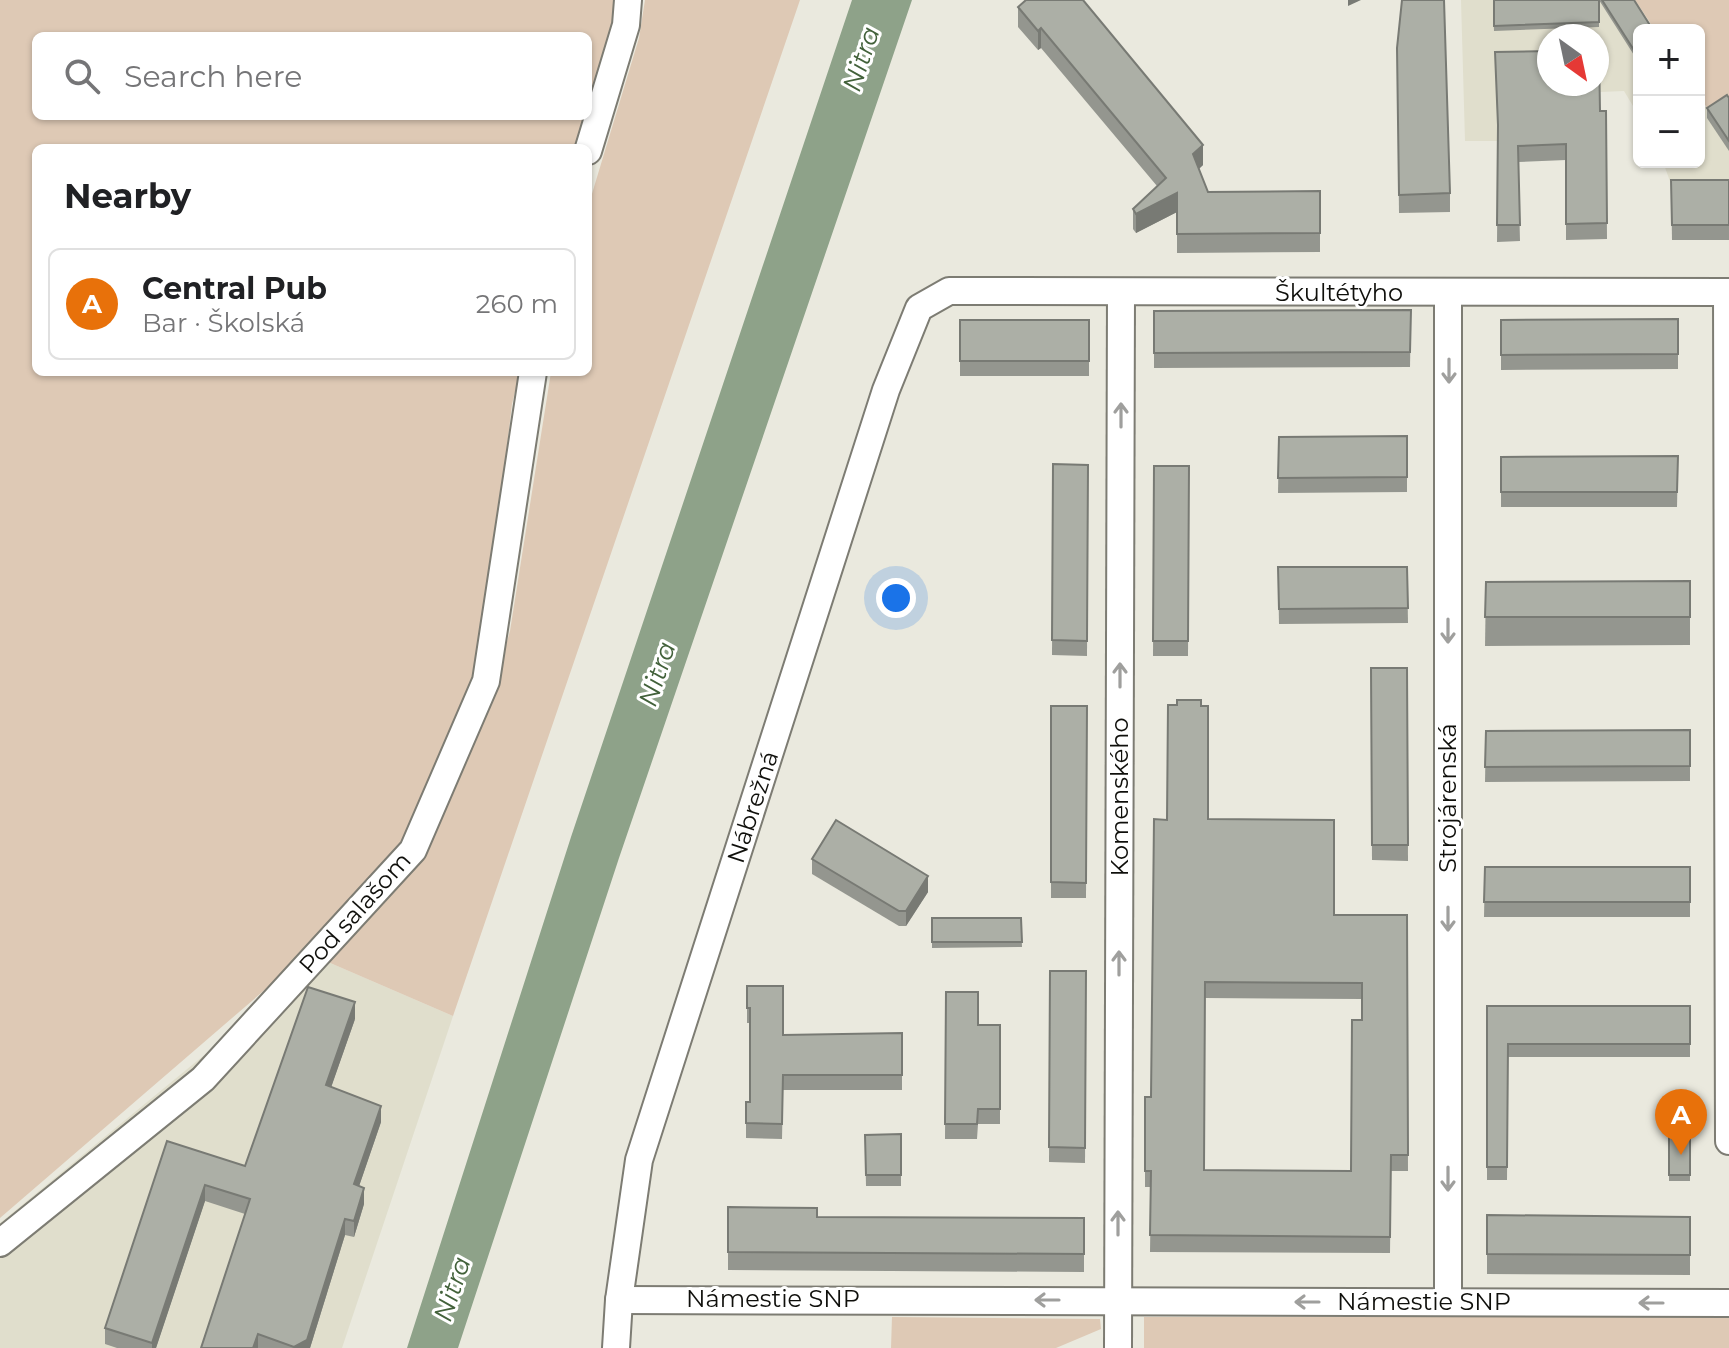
<!DOCTYPE html>
<meta charset="utf-8">
<style>
:root{--surface:#fff;--page:#f2f2f2;--text:#202124;--muted:#757577;--line:#e0e0e0;--accent:#0f766e}
body{margin:0;font-family:Montserrat,sans-serif;background:var(--page);color:var(--text)}
.controls{position:absolute;right:24px;top:24px;display:grid;overflow:hidden;border-radius:12px;box-shadow:0 2px 6px #0004}
.controls button{width:72px;height:72px;display:grid;place-items:center;padding:0;border:0;border-bottom:2px solid var(--line);background:var(--surface);color:var(--text);font:40px sans-serif}
.compass{position:absolute;left:1537px;top:24px;width:72px;height:72px;border-radius:50%;background:var(--surface);box-shadow:0 2px 6px #0004;rotate:147deg}
.you{position:absolute;left:896px;top:598px;width:28px;height:28px;margin:-20px;border:6px solid #fff;border-radius:50%;background:#1a73e8;box-shadow:0 0 0 12px #1a73e833}
.badge{display:grid;place-items:center;width:52px;height:52px;border-radius:50%;background:var(--accent);color:#fff;font-size:26px;font-weight:700}
.pin{position:absolute;translate:-50% -66px;filter:drop-shadow(0 2px 4px #0008)}
.pin::after{content:'';position:absolute;top:42px;width:28px;height:24px;background:inherit;clip-path:polygon(0 0,100% 0,50% 100%)}
.list{margin:0;padding:0;list-style:none}
h2{display:flex;justify-content:space-between;align-items:center;height:104px;margin:0;padding:0 32px;font-size:34px}
h2 small{font-size:26px;font-weight:400;color:var(--muted)}
.list li{display:grid;grid-template-columns:52px 1fr auto;gap:24px;align-items:center;box-sizing:border-box;height:112px;margin:0 16px 16px;padding:0 16px;border:2px solid var(--line);border-radius:12px}
.list b{display:block;font-size:30px;white-space:nowrap}
.list p{margin:0;font-size:26px;white-space:nowrap;color:var(--muted)}
.list em{font-size:26px;font-style:normal;color:var(--muted)}
.icon{flex:none;width:44px;height:44px;fill:none;stroke:currentColor;stroke-width:2;stroke-linecap:round;stroke-linejoin:round}
.map{position:relative;flex:none;width:1729px;height:1348px;overflow:hidden}
.search{position:absolute;background:var(--surface);box-shadow:0 2px 6px #0004;left:32px;top:32px;width:560px;height:88px;display:flex;align-items:center;gap:20px;box-sizing:border-box;padding:0 28px;border-radius:12px;color:var(--muted);font-size:30px}
.panel{position:absolute;background:var(--surface);box-shadow:0 2px 6px #0004;left:32px;top:144px;width:560px;height:232px;border-radius:12px}
.map>svg:first-child{display:block}
</style>
<div class="map">
<svg width="1729" height="1348" viewBox="0 0 1729 1348">
<rect width="100%" height="100%" fill="#eae9de"/>
<!-- built -->
<g fill="#e0decc" fill-rule="evenodd">
<path d="M1461 0H1635L1655 30H1639V116L1624 91 1600 92 1519 141H1465ZM1549 36H1597V84H1549Z"/>
<polygon points="1699,97 1711,115 1729,108 1729,184 1671,184 1663,162 1699,162"/>
<polygon points="321,959 453,1016 342,1348 0,1348 0,1223"/>
</g>
<!-- green -->
<g fill="#dec9b5" fill-rule="evenodd">
<path d="M0 0H620L581 148H36V372H520L512 404 482 661 407 845 311 950 0 1218ZM36 36H588V116H36Z"/>
<polygon points="645,0 800,0 453,1016 321,959 418,866 493,691 510,631 551,372 588,372 588,207 639,38"/>
<polygon points="1635,0 1729,0 1729,108 1712,115 1699,96 1699,30 1655,30"/>
<polygon points="892,1317 1100,1319 1101,1329 1056,1348 891,1348"/>
<rect x="1144" y="1317" width="585" height="31"/>
</g>
<!-- water -->
<polygon fill="#8ea289" points="852,0 912,0 619,858 458,1348 407,1348 571,837"/>
<g fill="none" stroke-linecap="round" stroke-linejoin="round">
<!-- street casing -->
<g stroke="#7d7c73" stroke-width="30">
<g id="street">
<polyline points="588,151 626,25 628,0"/>
<polyline points="1727,292 1729,1141"/>
<polyline points="0,1243 203,1079 413,850 486,681 533,372"/>
<polyline points="619,1300 1729,1303"/>
<polyline points="1448,1302 1448,293"/>
<polyline points="616,1348 619,1300 639,1160 886,390 919,308 949,291 1729,292"/>
<polyline points="1118,1348 1121,293"/>
</g>
</g>
<!-- street -->
<use href="#street" stroke="#fff" stroke-width="26"/>
</g>
<!-- wall -->
<g fill="#94968f" fill-rule="evenodd">
<polygon points="1493,0 1634,0 1639,30 1639,63 1599,0 1599,27 1494,31"/>
<polygon points="1018,7 1203,165 1199,169 1208,192 1320,191 1320,252 1177,253 1177,212 1136,233 1133,229 1133,209 1157,186 1041,48 1038,50 1018,27"/>
<polygon points="1397,48 1450,193 1450,212 1399,213"/>
<polygon points="1495,52 1600,111 1606,111 1607,239 1566,240 1566,160 1518,162 1520,241 1497,242 1498,139"/>
<polygon points="1729,98 1729,151 1707,118 1707,108"/>
<polygon points="1671,180 1729,180 1729,240 1672,240"/>
<polygon points="1411,310 1410,367 1154,368 1154,311"/>
<polygon points="1678,319 1678,369 1501,370 1501,320"/>
<rect x="960" y="320" width="129" height="56"/>
<polygon points="1407,436 1407,492 1278,493 1279,437"/>
<polygon points="1678,456 1677,507 1501,507 1501,457"/>
<polygon points="1053,464 1088,465 1087,656 1052,655"/>
<polygon points="1154,466 1189,466 1188,656 1153,656"/>
<polygon points="1278,567 1407,567 1408,623 1279,624"/>
<polygon points="1690,581 1690,645 1485,646 1486,582"/>
<polygon points="1371,668 1407,668 1408,861 1372,860"/>
<polygon points="1051,706 1087,706 1086,898 1051,898"/>
<polygon points="1690,730 1690,781 1485,782 1486,731"/>
<path d="M1208 819 1334 915H1407L1408 1171H1391L1390 1253 1150 1252 1151 1187H1145V1097H1151ZM1205 998 1362 999V1020L1351 1171 1204 1170Z"/>
<polygon points="812,859 928,892 906,926 899,926 812,874"/>
<polygon points="1485,867 1690,867 1690,917 1484,917"/>
<polygon points="932,918 1021,918 1022,947 932,948"/>
<polygon points="1050,971 1086,971 1085,1163 1049,1162"/>
<polygon points="747,986 783,1035 902,1033 902,1090 783,1090 782,1139 746,1138 746,1102 750,1102 750,1023 747,1023"/>
<polygon points="946,992 978,1025 1000,1025 1000,1124 978,1124 977,1139 945,1139"/>
<polygon points="1487,1006 1690,1006 1690,1057 1508,1057 1507,1180 1487,1180"/>
<polygon points="355,1019 331,1087 381,1122 359,1186 364,1204 354,1237 345,1235 310,1348 201,1348 245,1214 205,1201 156,1348 117,1348 105,1344 105,1328 167,1141 245,1166"/>
<rect x="1669" y="1107" width="21" height="74"/>
<polygon points="901,1134 901,1186 866,1186 865,1135"/>
<polygon points="728,1207 817,1217 1084,1218 1084,1272 728,1270"/>
<polygon points="1487,1215 1690,1217 1690,1275 1487,1274"/>
</g>
<!-- shaded-wall -->
<g fill="#787a74">
<polygon points="1348,0 1361,0 1348,6"/>
<polygon points="1041,28 1041,48 1038,50 1038,31"/>
<polygon points="1203,145 1203,165 1193,174 1193,154"/>
<polygon points="1177,193 1177,212 1136,233 1136,214"/>
<polygon points="928,876 928,892 906,926 906,911"/>
<polygon points="355,1002 355,1019 326,1102 326,1085"/>
<polygon points="381,1106 381,1122 354,1201 354,1184"/>
<polygon points="205,1185 205,1201 156,1348 152,1348 152,1343"/>
<polygon points="364,1188 364,1204 354,1237 354,1221"/>
<polygon points="345,1219 345,1235 310,1348 294,1348"/>
<polygon points="258,1334 258,1348 253,1348"/>
</g>
<!-- building -->
<g fill="#acafa6" stroke="#787a74" stroke-width="2" fill-rule="evenodd">
<polygon points="1026,0 1083,0 1203,145 1193,154 1208,192 1320,191 1320,233 1177,234 1177,193 1136,214 1133,209 1166,178 1041,28 1038,31 1018,7"/>
<polygon points="1402,0 1444,0 1450,193 1399,195 1397,48"/>
<polygon points="1494,0 1599,0 1599,22 1494,26"/>
<polygon points="1602,0 1634,0 1653,30 1639,30 1639,58"/>
<polygon points="1549,51 1549,84 1597,84 1597,51 1599,51 1600,111 1606,111 1607,223 1566,224 1566,144 1518,146 1520,225 1497,225 1498,125 1495,52"/>
<polygon points="1727,95 1729,98 1729,141 1707,108"/>
<polygon points="1671,180 1729,180 1729,225 1672,225"/>
<polygon points="1411,310 1410,352 1154,353 1154,311"/>
<polygon points="1678,319 1678,354 1501,355 1501,320"/>
<rect x="960" y="320" width="129" height="41"/>
<polygon points="1407,436 1407,477 1278,478 1279,437"/>
<polygon points="1678,456 1677,492 1501,492 1501,457"/>
<polygon points="1053,464 1088,465 1087,641 1052,640"/>
<polygon points="1154,466 1189,466 1188,641 1153,641"/>
<polygon points="1278,567 1407,567 1408,608 1279,609"/>
<polygon points="1690,581 1690,617 1485,617 1486,582"/>
<polygon points="1371,668 1407,668 1408,845 1372,845"/>
<path d="M1177 700H1201V706H1208V819L1334 820V915H1407L1408 1155H1391L1390 1237 1150 1235 1151 1171H1145V1097H1151L1154 819 1167 820 1168 705H1177ZM1205 982 1362 983V1020H1352L1351 1171 1204 1170Z"/>
<polygon points="1051,706 1087,706 1086,883 1051,882"/>
<polygon points="1690,730 1690,766 1485,767 1486,731"/>
<polygon points="836,820 928,876 906,911 899,911 812,859"/>
<polygon points="1485,867 1690,867 1690,902 1484,902"/>
<polygon points="932,918 1021,918 1022,942 932,942"/>
<polygon points="1050,971 1086,971 1085,1148 1049,1147"/>
<polygon points="747,986 783,986 783,1035 902,1033 902,1075 783,1075 782,1124 746,1123 746,1102 750,1102 750,1008 747,1008"/>
<polygon points="308,987 355,1002 326,1085 381,1106 354,1184 364,1188 354,1221 345,1219 307,1340 294,1347 258,1334 253,1348 201,1348 250,1199 205,1185 152,1343 105,1328 167,1141 245,1166"/>
<polygon points="946,992 978,992 978,1025 1000,1025 1000,1109 978,1109 977,1124 945,1124"/>
<polygon points="1487,1006 1690,1006 1690,1044 1508,1044 1507,1167 1487,1167"/>
<rect x="1669" y="1107" width="21" height="68"/>
<polygon points="901,1134 901,1175 866,1175 865,1135"/>
<polygon points="728,1207 817,1208 817,1217 1084,1218 1084,1254 728,1252"/>
<polygon points="1487,1215 1690,1217 1690,1255 1487,1254"/>
</g>
<!-- one-way arrows -->
<defs><path id="oneway-shaft" d="M-6 0H5M1.5-3L5.5 0L1.5 3" fill="none" stroke-width="1.6" stroke-linecap="round" stroke-linejoin="round" transform="scale(2)"/></defs>
<g stroke="#9f9f9d">
<use href="#oneway-shaft" transform="translate(1449 371) rotate(90)"/>
<use href="#oneway-shaft" transform="translate(1121 415) rotate(-90)"/>
<use href="#oneway-shaft" transform="translate(1448 631) rotate(90)"/>
<use href="#oneway-shaft" transform="translate(1120 675) rotate(-90)"/>
<use href="#oneway-shaft" transform="translate(1448 919) rotate(90)"/>
<use href="#oneway-shaft" transform="translate(1119 963) rotate(-90)"/>
<use href="#oneway-shaft" transform="translate(1448 1179) rotate(90)"/>
<use href="#oneway-shaft" transform="translate(1118 1223) rotate(-90)"/>
<use href="#oneway-shaft" transform="translate(1047 1300) rotate(-180)"/>
<use href="#oneway-shaft" transform="translate(1307 1302) rotate(-180)"/>
<use href="#oneway-shaft" transform="translate(1651 1303) rotate(-180)"/>
</g>
<g text-anchor="middle" stroke-width="6" stroke-linejoin="round" paint-order="stroke">
<!-- street labels -->
<g font-size="24" fill="#0f0f0b" stroke="#fff">
<text x="1339" y="301">Škultétyho</text>
<text transform="translate(1120 797) rotate(-90)" y="8">Komenského</text>
<text transform="translate(1448 798) rotate(-90)" y="8">Strojárenská</text>
<text transform="translate(753 807) rotate(-72)" y="8">Nábrežná</text>
<text transform="translate(355 913) rotate(-48)" y="8">Pod salašom</text>
<text x="773" y="1307">Námestie SNP</text>
<text x="1424" y="1310">Námestie SNP</text>
</g>
<!-- water labels -->
<g font-size="26" font-style="italic" fill="#42613a" stroke="#fff">
<text transform="translate(861 59) rotate(-72)" y="9">Nitra</text>
<text transform="translate(657 674) rotate(-72)" y="9">Nitra</text>
<text transform="translate(452 1289) rotate(-72)" y="9">Nitra</text>
</g>
</g>
</svg>
<div class="controls">
<button>+</button>
<button>−</button>
</div>
<svg class="compass" viewBox="-18 -18 36 36"><path d="M0-13l5 13h-10z" fill="#e53935"/><path d="M0 13l5-13h-10z" fill="#757577"/></svg>
<div class="you"></div>
<div class="pin badge" style="left:1681px;top:1155px;background:#e8710a">A</div>
<div class="search"><svg class="icon" aria-label="search" viewBox="0 0 24 24"><circle cx="10" cy="10" r="6"/><path d="M15 15l6 6"/></svg>Search here</div>
<section class="panel">
<h2>Nearby<small></small></h2>
<ul class="list">
<li><span class="badge" style="background:#e8710a">A</span><div><b>Central Pub</b><p>Bar · Školská</p></div><em>260 m</em></li>
</ul>
</section>
</div>
